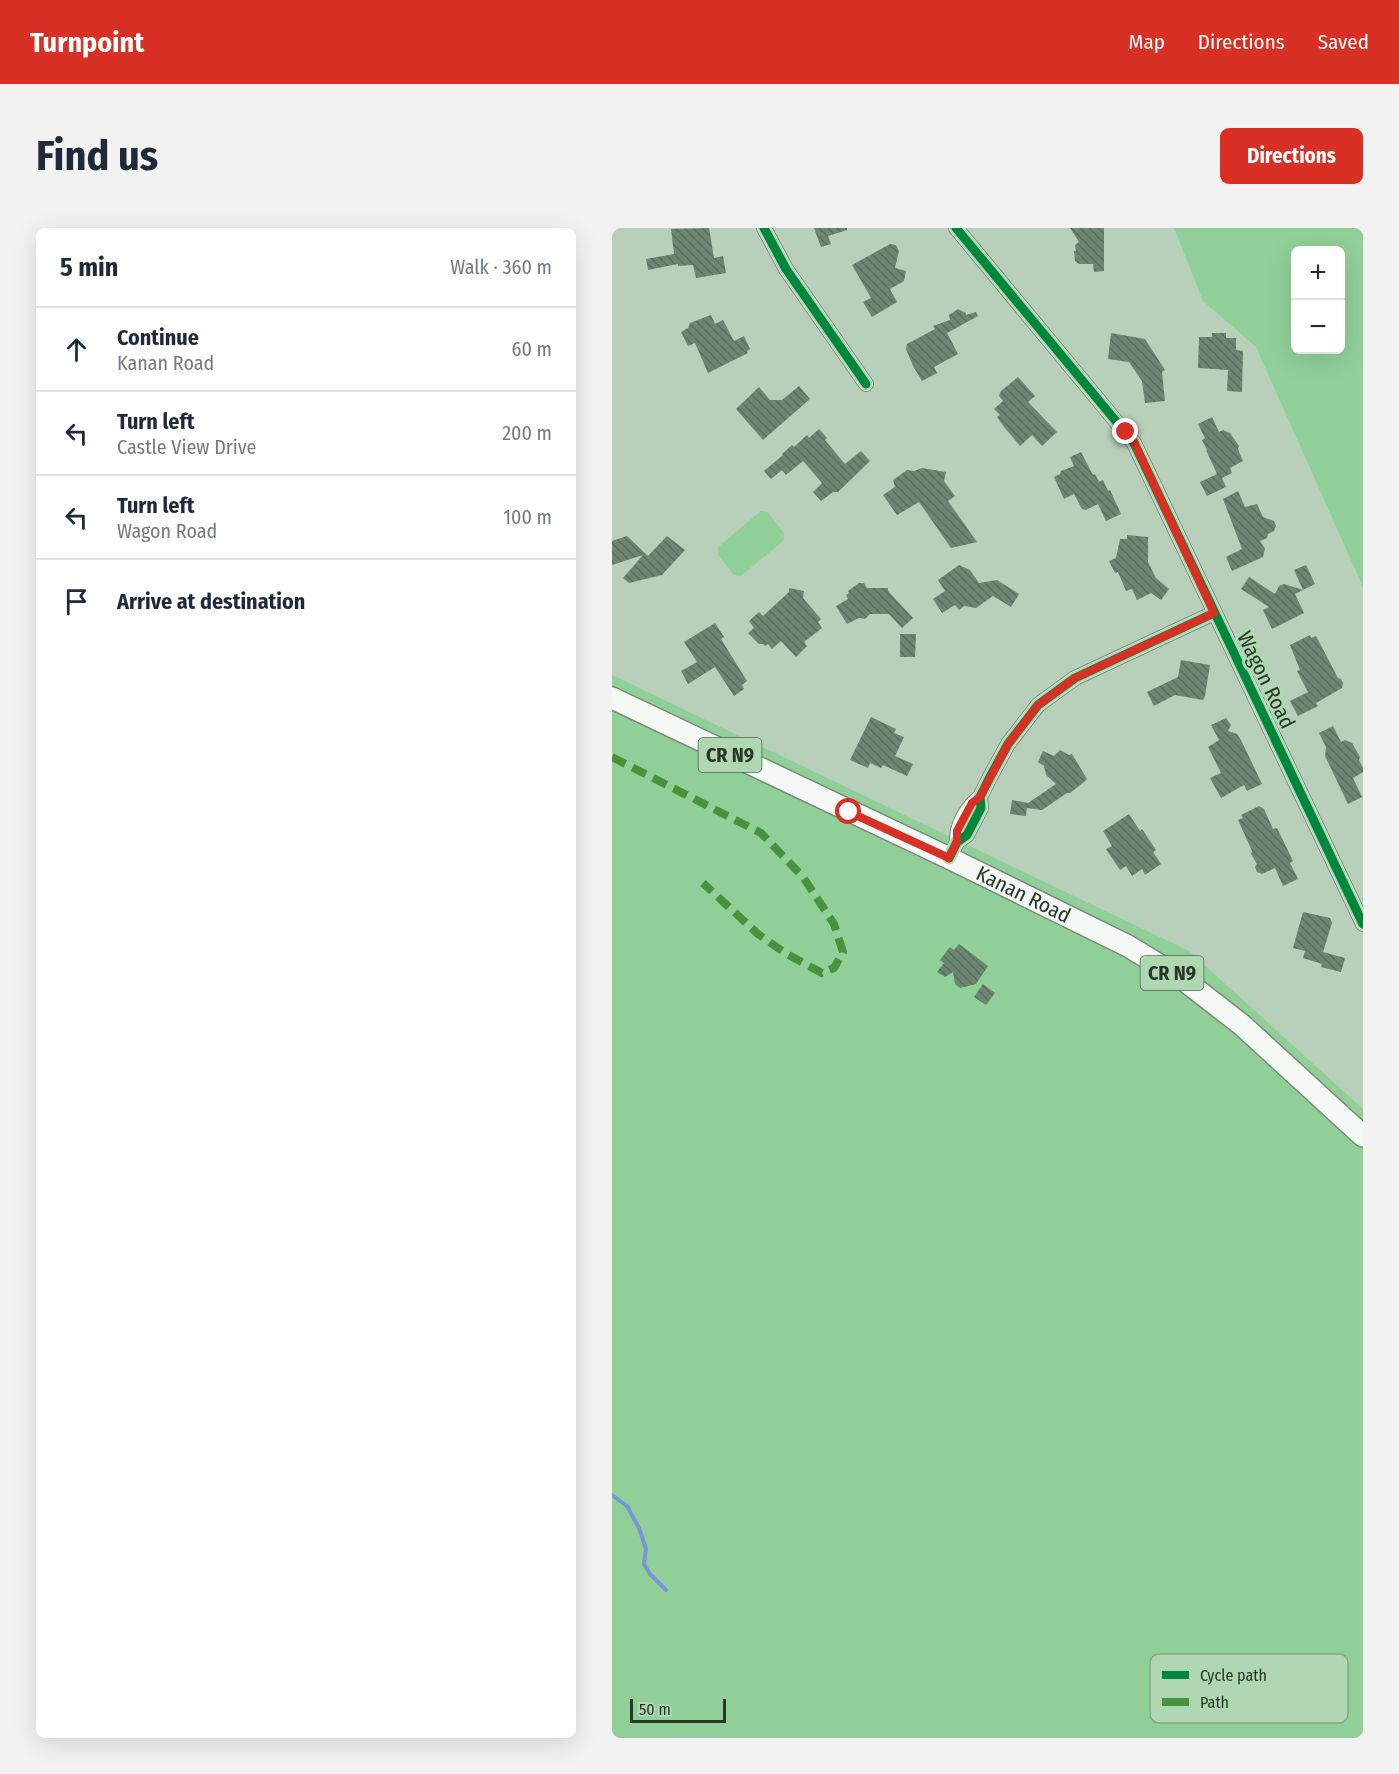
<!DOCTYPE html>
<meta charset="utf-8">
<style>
:root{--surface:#fff;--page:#f2f2f3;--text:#1f2937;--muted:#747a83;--line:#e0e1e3;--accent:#d93025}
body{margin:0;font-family:"Fira Sans Condensed",sans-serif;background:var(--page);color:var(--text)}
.controls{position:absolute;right:18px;top:18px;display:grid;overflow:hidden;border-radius:9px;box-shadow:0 6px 24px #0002}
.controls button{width:54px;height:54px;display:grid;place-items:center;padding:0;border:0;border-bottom:2px solid var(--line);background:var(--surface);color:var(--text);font:30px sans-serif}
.scale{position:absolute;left:18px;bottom:15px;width:96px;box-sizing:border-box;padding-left:6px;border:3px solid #263627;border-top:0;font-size:16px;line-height:21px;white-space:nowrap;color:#263627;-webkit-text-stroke:4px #afd8b2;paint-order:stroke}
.stop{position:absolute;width:18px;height:18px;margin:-14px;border:4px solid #d93025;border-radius:50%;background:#fff}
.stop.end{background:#d93025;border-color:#fff;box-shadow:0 2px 6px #0008}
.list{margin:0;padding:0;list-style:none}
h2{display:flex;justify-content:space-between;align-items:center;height:78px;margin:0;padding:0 24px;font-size:26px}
h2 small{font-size:20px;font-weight:400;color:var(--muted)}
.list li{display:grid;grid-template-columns:39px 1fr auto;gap:18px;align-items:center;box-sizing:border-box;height:84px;padding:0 24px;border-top:2px solid var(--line)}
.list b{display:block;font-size:22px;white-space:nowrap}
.list p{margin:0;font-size:20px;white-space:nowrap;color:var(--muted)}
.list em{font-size:20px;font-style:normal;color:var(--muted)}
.icon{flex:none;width:33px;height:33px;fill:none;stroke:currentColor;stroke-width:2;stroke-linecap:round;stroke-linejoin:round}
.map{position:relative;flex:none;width:751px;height:1510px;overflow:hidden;border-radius:9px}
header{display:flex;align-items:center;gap:36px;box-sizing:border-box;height:84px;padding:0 30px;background:var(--accent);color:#fff}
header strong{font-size:28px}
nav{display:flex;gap:33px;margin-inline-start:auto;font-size:21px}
.intro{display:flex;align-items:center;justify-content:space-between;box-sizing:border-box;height:144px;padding:0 36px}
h1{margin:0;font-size:42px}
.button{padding:15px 27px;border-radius:9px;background:var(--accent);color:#fff;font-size:21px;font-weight:700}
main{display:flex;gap:36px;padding:0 36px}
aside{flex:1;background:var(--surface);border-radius:9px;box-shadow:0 6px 24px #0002}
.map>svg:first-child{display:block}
</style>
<header>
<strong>Turnpoint</strong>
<nav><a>Map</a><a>Directions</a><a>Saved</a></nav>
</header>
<div class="intro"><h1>Find us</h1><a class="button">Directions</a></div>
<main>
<aside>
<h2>5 min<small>Walk · 360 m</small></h2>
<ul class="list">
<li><svg class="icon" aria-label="ahead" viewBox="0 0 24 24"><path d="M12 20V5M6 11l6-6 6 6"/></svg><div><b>Continue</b><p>Kanan Road</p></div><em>60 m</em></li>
<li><svg class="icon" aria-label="left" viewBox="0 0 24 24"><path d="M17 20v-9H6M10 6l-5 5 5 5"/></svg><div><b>Turn left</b><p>Castle View Drive</p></div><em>200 m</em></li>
<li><svg class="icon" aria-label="left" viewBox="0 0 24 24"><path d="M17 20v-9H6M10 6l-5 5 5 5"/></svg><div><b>Turn left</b><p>Wagon Road</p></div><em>100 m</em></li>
<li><svg class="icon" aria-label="arrive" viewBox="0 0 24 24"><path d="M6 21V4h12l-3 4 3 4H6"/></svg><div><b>Arrive at destination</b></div></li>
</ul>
</aside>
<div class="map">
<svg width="751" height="1510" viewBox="0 0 751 1510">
<defs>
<pattern id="building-back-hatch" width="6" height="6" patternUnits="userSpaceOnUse" patternTransform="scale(1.5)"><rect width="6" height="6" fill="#6c8671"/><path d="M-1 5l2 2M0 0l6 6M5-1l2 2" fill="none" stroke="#596e5d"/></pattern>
</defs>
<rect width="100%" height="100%" fill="#b8cfba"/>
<!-- green -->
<g fill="#90d098" fill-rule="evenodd">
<path d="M562 0H751V359L644 119 591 73ZM728 22V122H684V22Z"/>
<polygon points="149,283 155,284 172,305 172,312 129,348 122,347 106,327 106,319"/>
<polygon points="0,447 577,723 751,881 751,1510 0,1510"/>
</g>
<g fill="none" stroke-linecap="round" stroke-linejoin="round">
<!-- stream -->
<polyline stroke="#7697d6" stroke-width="4" points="0,1267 15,1278 27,1300 34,1321 32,1336 38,1346 54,1362"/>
</g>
<!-- building -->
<g fill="url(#building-back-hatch)">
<polygon points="97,0 102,30 111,28 114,45 84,50 81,37 66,38 66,36 36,42 34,31 62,26 59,1"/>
<polygon points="202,0 235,0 235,2 216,8 219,16 209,19"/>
<polygon points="458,0 492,0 492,43 482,44 481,36 467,36 463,33 462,23 464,23 463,17 467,14"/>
<polygon points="278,16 284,17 287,23 283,40 294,43 292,53 278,61 285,74 260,89 251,74 259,70 240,37"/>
<polygon points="346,81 354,85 354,87 364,84 366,88 335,105 346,126 322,139 325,145 310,153 301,138 294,121 295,116 323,101 321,98 338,92 337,87"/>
<polygon points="99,87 103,96 111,92 122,113 132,108 138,121 135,123 136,125 96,145 83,115 76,118 69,104 76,100 78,95"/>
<polygon points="499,105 533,111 553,142 550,144 553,173 533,175 530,153 517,134 496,131"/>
<polygon points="600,105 614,105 614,110 624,110 624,122 631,123 630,164 615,163 616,142 586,140 587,109 600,109"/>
<polygon points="406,149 423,168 416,174 445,204 430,218 420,207 408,218 393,200 385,189 388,187 382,181 391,173 387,168 389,163"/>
<polygon points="187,158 198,171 151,212 124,181 147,159 158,172 170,172"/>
<polygon points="600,189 607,204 611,202 618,205 627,218 626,221 631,233 618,240 620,245 610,250 614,259 595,268 588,254 605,246 594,222 595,222 590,212 593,210 586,196"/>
<polygon points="207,201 215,210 213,212 233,236 249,223 258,233 226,264 221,264 209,273 201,264 210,255 191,233 174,247 170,242 159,251 152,243 171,227 170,226 180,217 182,219 195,207 197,210"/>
<polygon points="469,224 481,247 483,246 487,254 491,252 496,263 498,262 509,286 494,293 486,276 474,282 470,281 462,266 452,271 442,249 448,246 449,243 462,238 458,229"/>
<polygon points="310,240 334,244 332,253 343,268 336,273 365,314 339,320 307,274 285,287 271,267 283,259 281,252 295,242 302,243"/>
<polygon points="626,263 633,279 645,276 651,289 662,293 664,298 662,303 656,306 655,310 648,313 653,321 651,329 620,343 614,329 630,321 611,271"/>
<polygon points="515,307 536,309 536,334 544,350 557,361 549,372 539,365 525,372 520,361 514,363 506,344 503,345 497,333 504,330 508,311 515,311"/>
<polygon points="15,308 36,328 55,308 73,322 50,347 17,355 11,350 31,327 0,337 0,313"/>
<polygon points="347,337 358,342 367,355 385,352 407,366 399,379 381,368 364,380 352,378 347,382 343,377 330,385 321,371 333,363 326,352"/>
<polygon points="694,337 703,356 683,366 692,385 660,401 651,382 657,379 629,361 637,349 663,366 667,358 672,356 691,362 682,342"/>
<polygon points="247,355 252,355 255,360 276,360 276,363 301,390 290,400 277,386 258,386 253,391 247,390 235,396 224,378 236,371 234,367 237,365 236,363"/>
<polygon points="177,360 192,363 191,370 209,391 206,394 210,400 192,414 195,418 184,429 169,413 160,421 156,416 153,418 151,416 147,416 136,405 142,400 137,393 147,384 151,388 177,364"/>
<polygon points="103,395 112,409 109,411 135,453 130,457 132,461 122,468 103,439 76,456 69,443 85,434 72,414"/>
<polygon points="288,406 304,406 303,429 288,429"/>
<polygon points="698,407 699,410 704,408 726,450 729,451 731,455 730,460 704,475 706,478 686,488 678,473 696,464 685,443 688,442 678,417"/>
<polygon points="569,432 598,437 593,468 591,472 563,467 542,478 535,464 566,449"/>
<polygon points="259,489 284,501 282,505 292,509 283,528 301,536 295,548 271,537 269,540 258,535 256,540 238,532"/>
<polygon points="614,490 619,497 616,503 625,506 630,514 650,556 635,563 632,557 609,570 598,550 609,545 596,519 607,512 599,497"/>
<polygon points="721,498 729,514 733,512 740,515 748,529 747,532 751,540 751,544 741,550 750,569 736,576 713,528 714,519 707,505"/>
<polygon points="448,522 457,527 460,526 475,551 472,554 458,565 455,565 430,582 415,580 414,588 398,586 400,572 416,575 444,556 434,547 432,538 426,534 431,523 442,528"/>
<polygon points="647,578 652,581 661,601 665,600 681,633 678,635 686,651 671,658 663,640 650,646 645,644 643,639 645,636 639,626 640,623 626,592 631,590 629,587"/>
<polygon points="517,586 528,603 530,601 544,622 541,624 549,636 533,647 530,641 520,648 514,638 508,642 494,621 500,618 491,603"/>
<polygon points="691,684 718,690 720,695 711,724 733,730 729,744 709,739 710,736 691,730 693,723 681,720"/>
<polygon points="347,716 376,738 364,756 348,760 343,756 341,744 333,749 325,744 332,735 328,732 338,719 342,722"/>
<polygon points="371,756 383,765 374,777 362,769"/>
</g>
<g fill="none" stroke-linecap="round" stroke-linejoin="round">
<!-- street casing -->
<g stroke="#788979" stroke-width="16">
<g id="street">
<polyline points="152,0 174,41 254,156"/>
<polyline points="344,0 522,215 751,696"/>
<path d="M345 614C344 597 355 579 368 569"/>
<polyline points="337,630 345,614 355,607 369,580 368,569 378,549 396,516 426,477 463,450 602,385"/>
</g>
</g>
<!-- primary casing -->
<g stroke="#788979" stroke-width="24">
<g id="primary">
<path id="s1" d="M0 470 337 630 516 718 572 752 630 797 751 908"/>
</g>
</g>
<!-- street -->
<use href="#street" stroke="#f4f8f5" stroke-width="14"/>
<!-- primary -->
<use href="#primary" stroke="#f4f8f5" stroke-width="21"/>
<!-- quiet -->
<polyline stroke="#49923d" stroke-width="8" stroke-dasharray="15 8" stroke-linecap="butt" points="0,529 149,605 191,649 222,696 231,724 222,740 210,745 173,725 146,706 91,655"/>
<!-- cycleway casing -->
<g stroke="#afd8b2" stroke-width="13">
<g id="cycleway">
<polyline points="152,0 174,41 254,156"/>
<polyline points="344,0 522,215 751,696"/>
<polyline points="337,630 345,614 355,607 369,580 368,569 378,549 396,516 426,477 463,450 602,385"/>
</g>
</g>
<!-- cycleway -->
<use href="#cycleway" stroke="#00873e" stroke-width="9"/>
</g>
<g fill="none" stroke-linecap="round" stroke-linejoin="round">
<!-- route -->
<polyline stroke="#d93025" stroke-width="8" points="237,584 337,630 345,614 345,603 360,575 368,569 396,516 426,477 463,450 602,385 522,214 514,204"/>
</g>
<g text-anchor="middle" stroke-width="6" stroke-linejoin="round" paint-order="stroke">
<!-- shield labels -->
<g fill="#afd8b2" stroke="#4f6751" stroke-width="1.5">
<rect x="86.5" y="510" width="63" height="34" rx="4.5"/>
<rect x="528.5" y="728" width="63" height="34" rx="4.5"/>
</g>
<g font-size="20" font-weight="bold" fill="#263627">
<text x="118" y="534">CR N9</text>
<text x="560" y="752">CR N9</text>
</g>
<!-- street labels -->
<g font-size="21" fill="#263627" stroke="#afd8b2">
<text transform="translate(654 452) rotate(64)" y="7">Wagon Road</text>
<text dy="7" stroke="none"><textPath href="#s1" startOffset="456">Kanan Road</textPath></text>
</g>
</g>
<!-- legend -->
<rect x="538" y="1426" width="198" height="69" rx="9" fill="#afd8b2" stroke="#86a788" stroke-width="1.5"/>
<rect x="550" y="1443" width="27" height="8" fill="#00873e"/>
<rect x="550" y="1470" width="27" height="8" fill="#49923d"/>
<g font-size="16" fill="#263627">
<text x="588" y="1453">Cycle path</text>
<text x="588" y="1480">Path</text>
</g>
</svg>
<div class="controls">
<button>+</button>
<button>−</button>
</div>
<div class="scale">50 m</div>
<div class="stop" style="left:237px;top:584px"></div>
<div class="stop end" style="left:514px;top:204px"></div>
</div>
</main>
